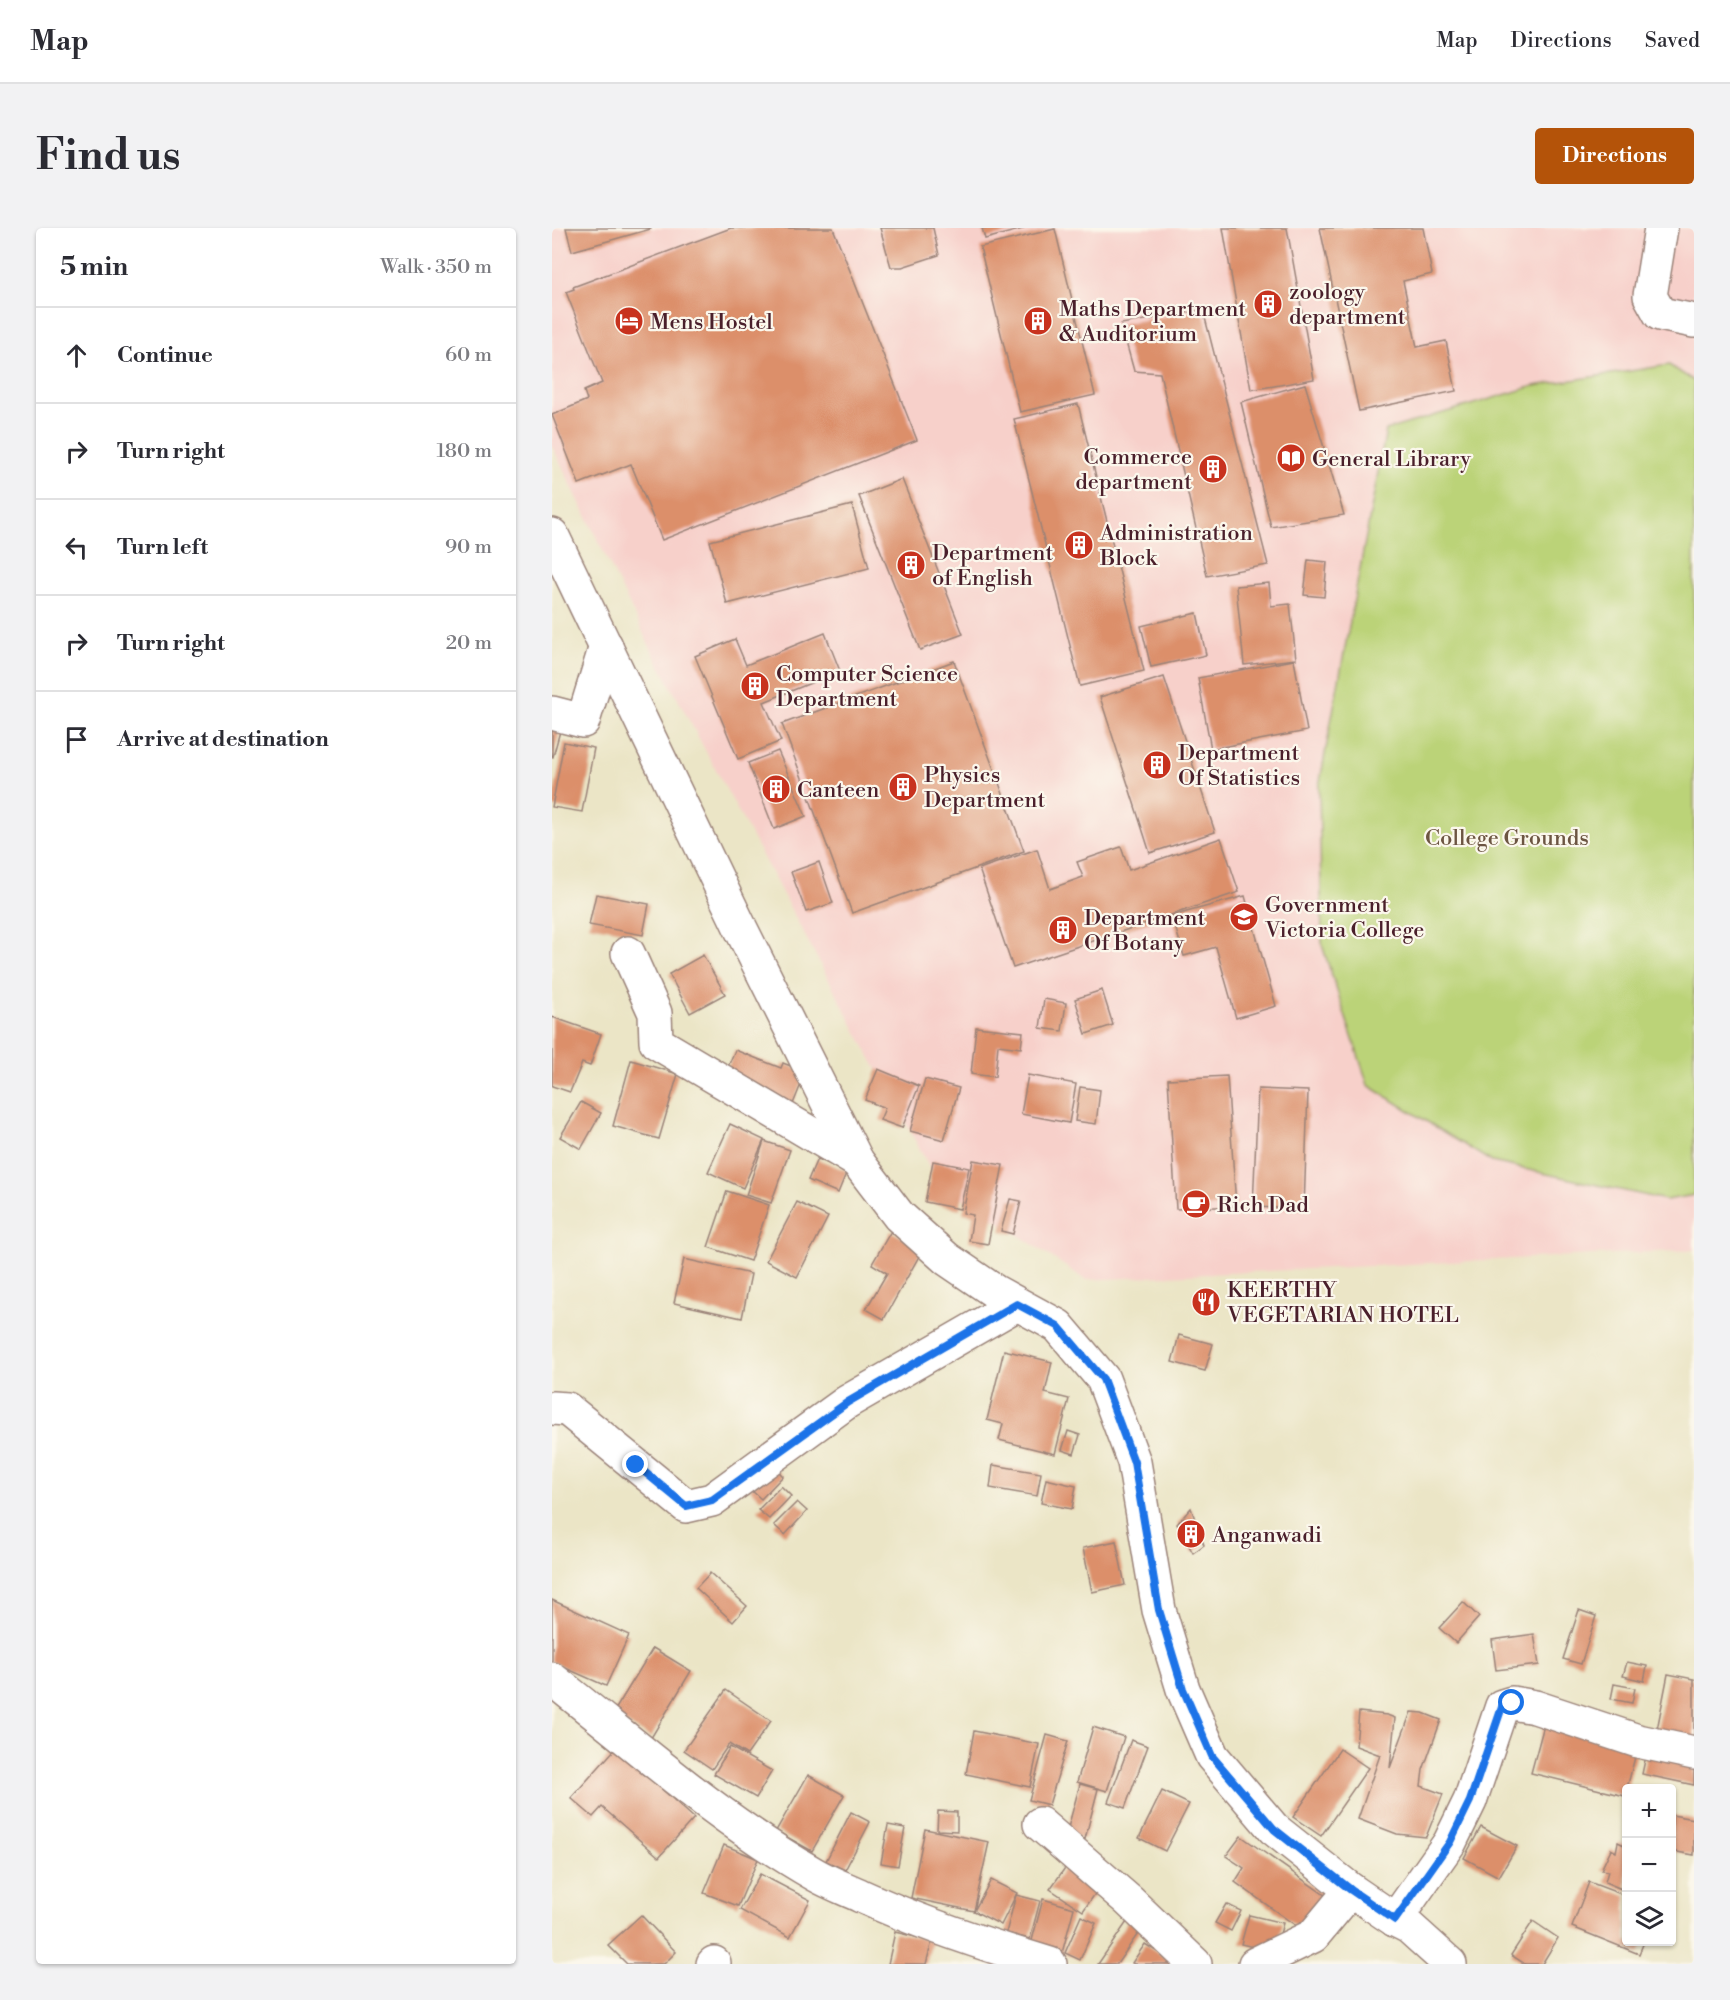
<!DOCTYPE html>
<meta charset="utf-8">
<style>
:root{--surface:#fff;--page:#f2f2f3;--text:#2b2b33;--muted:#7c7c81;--line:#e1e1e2;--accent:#b45309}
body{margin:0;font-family:"Libre Bodoni",serif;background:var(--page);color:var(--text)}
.controls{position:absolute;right:18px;bottom:18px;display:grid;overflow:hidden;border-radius:6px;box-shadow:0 2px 4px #0004}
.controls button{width:54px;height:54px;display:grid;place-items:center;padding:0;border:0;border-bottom:2px solid var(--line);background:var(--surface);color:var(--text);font:30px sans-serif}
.stop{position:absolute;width:18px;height:18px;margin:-14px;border:4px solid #1a73e8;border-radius:50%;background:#fff}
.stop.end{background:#1a73e8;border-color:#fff;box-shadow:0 2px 6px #0008}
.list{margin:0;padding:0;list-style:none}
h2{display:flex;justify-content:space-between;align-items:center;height:78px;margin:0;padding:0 24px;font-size:26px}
h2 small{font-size:20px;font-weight:400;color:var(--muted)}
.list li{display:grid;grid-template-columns:39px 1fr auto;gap:18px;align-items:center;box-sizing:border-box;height:96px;padding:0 24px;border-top:2px solid var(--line)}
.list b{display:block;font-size:22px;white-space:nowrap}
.list em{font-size:20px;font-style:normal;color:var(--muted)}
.icon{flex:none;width:33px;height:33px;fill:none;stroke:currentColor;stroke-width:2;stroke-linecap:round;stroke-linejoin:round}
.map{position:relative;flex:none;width:1142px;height:1736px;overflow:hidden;border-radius:6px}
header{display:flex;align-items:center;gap:36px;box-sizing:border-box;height:84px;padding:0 30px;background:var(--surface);border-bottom:2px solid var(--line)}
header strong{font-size:28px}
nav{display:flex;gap:33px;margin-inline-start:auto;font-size:21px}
.intro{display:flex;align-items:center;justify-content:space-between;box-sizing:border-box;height:144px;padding:0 36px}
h1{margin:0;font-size:42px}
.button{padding:15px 27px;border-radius:6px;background:var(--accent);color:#fff;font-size:21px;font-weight:700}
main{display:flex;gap:36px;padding:0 36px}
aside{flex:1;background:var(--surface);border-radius:6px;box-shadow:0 2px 4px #0004}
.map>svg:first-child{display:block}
</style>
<header>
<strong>Map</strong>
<nav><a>Map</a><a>Directions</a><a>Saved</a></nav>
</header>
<div class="intro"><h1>Find us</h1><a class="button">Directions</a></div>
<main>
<aside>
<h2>5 min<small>Walk · 350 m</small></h2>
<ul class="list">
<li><svg class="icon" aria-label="ahead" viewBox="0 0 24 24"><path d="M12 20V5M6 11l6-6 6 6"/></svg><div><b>Continue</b></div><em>60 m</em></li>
<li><svg class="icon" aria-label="right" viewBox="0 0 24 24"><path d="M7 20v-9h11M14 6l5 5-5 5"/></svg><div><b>Turn right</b></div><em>180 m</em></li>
<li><svg class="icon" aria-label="left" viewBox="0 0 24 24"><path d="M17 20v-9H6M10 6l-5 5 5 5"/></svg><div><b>Turn left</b></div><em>90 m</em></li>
<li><svg class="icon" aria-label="right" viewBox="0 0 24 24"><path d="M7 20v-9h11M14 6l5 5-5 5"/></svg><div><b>Turn right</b></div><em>20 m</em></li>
<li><svg class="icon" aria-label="arrive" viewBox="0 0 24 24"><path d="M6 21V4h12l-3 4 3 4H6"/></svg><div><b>Arrive at destination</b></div></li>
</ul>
</aside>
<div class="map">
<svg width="1142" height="1736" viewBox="0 0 1142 1736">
<rect width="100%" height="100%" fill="#fbf7ec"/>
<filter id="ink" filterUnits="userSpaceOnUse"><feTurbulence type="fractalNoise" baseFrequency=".0167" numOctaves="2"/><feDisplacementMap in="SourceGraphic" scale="12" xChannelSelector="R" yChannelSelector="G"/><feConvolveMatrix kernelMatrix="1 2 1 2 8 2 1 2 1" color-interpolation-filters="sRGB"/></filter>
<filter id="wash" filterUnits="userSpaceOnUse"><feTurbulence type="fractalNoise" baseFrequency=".008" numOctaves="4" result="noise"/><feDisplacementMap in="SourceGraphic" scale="24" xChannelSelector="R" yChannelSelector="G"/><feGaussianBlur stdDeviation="1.35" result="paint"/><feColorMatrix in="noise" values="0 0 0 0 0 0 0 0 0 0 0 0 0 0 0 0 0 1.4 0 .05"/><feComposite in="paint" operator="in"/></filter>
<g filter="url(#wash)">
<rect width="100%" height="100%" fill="#ebe5c6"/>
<!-- built -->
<polygon fill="#f7d0ca" points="0,0 1142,0 1142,1022 534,1052 385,953 101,425 0,218"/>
<!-- green -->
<polygon fill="#bbd378" stroke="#827952" stroke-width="1.5" points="1117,137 1142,153 1142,967 1114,972 940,934 816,857 770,717 767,558 834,202 982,158"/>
<g id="blocks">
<!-- building -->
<g fill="#dc8f6a">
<polygon points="14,0 99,0 99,1 20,23"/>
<polygon points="179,0 281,0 365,212 110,312 79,236 27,256 0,187 35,172 32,163 50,155 14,64 22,61 21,59"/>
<polygon points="328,0 381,0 387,27 350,39 339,39"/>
<polygon points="430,0 471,0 471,1 433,11"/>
<polygon points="671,0 735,0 762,151 699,162"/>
<polygon points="768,0 871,0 880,46 851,53 865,119 894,113 904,163 807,183"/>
<polygon points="503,1 543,167 468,184 428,19"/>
<polygon points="651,82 716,337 655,348 608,145 582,143 569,96"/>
<polygon points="753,156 792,287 719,299 689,174"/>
<polygon points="526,176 592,443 528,458 462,191"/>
<polygon points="350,251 411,406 368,422 307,268"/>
<polygon points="300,277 317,340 175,376 158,313"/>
<polygon points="756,332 775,334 772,369 752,367"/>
<polygon points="717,355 719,378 738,376 744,431 692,437 684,358"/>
<polygon points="645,385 654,427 599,439 589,398"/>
<polygon points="273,405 288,443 212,474 229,513 186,531 143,428 183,411 194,437"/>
<polygon points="742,432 755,503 659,521 646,450"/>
<polygon points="402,433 472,623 300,685 230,496"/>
<polygon points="612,449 663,604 598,625 548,469"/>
<polygon points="0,501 8,503 1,529 0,529"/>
<polygon points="12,514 42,520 30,584 0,579"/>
<polygon points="226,523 254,588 222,601 196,535"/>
<polygon points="669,610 687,664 461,740 427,641 485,621 498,661 531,649 525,634 569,619 577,642"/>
<polygon points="267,634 281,675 254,684 239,644"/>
<polygon points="44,666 97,676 91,707 37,697"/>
<polygon points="693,668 724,778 684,790 664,719 632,728 620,688"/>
<polygon points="151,727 173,766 138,785 117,746"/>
<polygon points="550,762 561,797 534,806 523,771"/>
<polygon points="492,771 514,775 510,803 488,800"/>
<polygon points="0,789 49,806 38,838 30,835 18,864 0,858"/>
<polygon points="424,799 471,804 469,820 446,817 443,849 419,846"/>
<polygon points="183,822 229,840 231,835 254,844 241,876 172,848"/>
<polygon points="79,832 126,846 107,911 61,898"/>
<polygon points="326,841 367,858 350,900 328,892 333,880 313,872"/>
<polygon points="476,847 524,856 517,895 469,886"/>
<polygon points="675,848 684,978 624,981 616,851"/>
<polygon points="373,851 407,860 392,912 358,903"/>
<polygon points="528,859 548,862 544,896 523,893"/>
<polygon points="706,861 756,863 752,981 701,979"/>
<polygon points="29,874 49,885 29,921 8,909"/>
<polygon points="178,896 212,912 191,960 156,944"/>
<polygon points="212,913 238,922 219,975 194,967"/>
<polygon points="265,931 295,943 286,965 256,952"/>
<polygon points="421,932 451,937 436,1016 417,1013 421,987 411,985"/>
<polygon points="381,933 417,940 408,981 373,974"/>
<polygon points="175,963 217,977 198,1033 156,1019"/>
<polygon points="458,971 469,973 461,1006 449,1003"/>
<polygon points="245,974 276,989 245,1049 214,1033"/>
<polygon points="339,1003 371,1021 332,1091 314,1081 335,1045 320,1036"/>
<polygon points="132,1031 199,1046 190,1090 122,1075"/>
<polygon points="627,1107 661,1116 653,1143 620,1134"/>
<polygon points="452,1122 500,1134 493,1165 517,1171 503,1226 447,1212 451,1196 435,1192"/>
<polygon points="516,1203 528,1207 522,1226 510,1222"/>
<polygon points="441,1237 489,1245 485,1268 438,1260"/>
<polygon points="221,1238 231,1248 209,1271 198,1261"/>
<polygon points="494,1251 524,1258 520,1281 489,1275"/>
<polygon points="229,1258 239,1268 217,1291 206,1282"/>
<polygon points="245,1274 255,1283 233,1307 222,1297"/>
<polygon points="639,1280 652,1317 641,1325 625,1296"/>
<polygon points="564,1313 573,1357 540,1364 531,1320"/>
<polygon points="158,1345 195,1378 181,1394 144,1360"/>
<polygon points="0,1372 77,1407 54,1458 0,1434"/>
<polygon points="911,1374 927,1389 904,1415 887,1400"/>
<polygon points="1027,1382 1044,1388 1029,1436 1011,1431"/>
<polygon points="982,1406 987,1437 944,1442 940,1412"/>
<polygon points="101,1420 139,1443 99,1510 60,1487"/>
<polygon points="1075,1434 1095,1438 1092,1453 1071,1448"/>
<polygon points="1116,1446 1142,1451 1142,1519 1103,1512"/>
<polygon points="1062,1456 1083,1460 1080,1475 1059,1471"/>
<polygon points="174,1462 219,1493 195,1527 177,1516 160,1541 132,1522"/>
<polygon points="807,1484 835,1487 843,1490 838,1540 859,1484 871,1485 889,1492 871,1542 869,1558 891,1566 874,1609 845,1606 806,1591 828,1527 804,1518"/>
<polygon points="992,1497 1085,1521 1073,1568 979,1545"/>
<polygon points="541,1499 572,1509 555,1563 525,1554"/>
<polygon points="422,1503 487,1516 478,1559 414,1546"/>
<polygon points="495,1507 516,1513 497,1577 477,1572"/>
<polygon points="579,1512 596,1518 573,1580 556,1574"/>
<polygon points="178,1519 220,1543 204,1570 162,1546"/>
<polygon points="64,1520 142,1590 107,1629 50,1579 41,1589 19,1570"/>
<polygon points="788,1521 816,1540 769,1608 741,1589"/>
<polygon points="1095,1523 1142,1532 1142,1557 1090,1546"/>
<polygon points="256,1547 292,1567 260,1623 224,1603"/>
<polygon points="528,1556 546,1561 533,1611 514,1607"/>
<polygon points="610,1563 637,1576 613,1623 587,1610"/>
<polygon points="386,1583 405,1584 405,1603 385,1602"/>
<polygon points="299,1584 318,1594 293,1642 274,1633"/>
<polygon points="1120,1587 1142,1591 1142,1627 1120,1623"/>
<polygon points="336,1597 353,1600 346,1638 329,1635"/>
<polygon points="929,1599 965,1618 947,1649 912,1630"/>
<polygon points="373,1601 437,1614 422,1683 359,1670"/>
<polygon points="689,1608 774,1668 750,1702 683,1654 692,1640 674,1628"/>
<polygon points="1066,1614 1074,1618 1074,1663 1053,1654 1056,1643 1049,1642 1059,1621 1064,1624"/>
<polygon points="172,1617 206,1631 186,1678 152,1665"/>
<polygon points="515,1637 548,1659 531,1683 498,1661"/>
<polygon points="208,1646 258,1672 238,1709 188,1682"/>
<polygon points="439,1652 465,1665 449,1697 422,1683"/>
<polygon points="1037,1654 1074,1668 1074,1713 1092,1714 1087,1726 1020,1699"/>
<polygon points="464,1667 488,1673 478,1711 454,1705"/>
<polygon points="491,1671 522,1680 509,1729 478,1720"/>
<polygon points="674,1676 689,1683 679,1703 663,1695"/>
<polygon points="89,1687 124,1724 112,1736 75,1736 56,1717"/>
<polygon points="697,1687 731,1695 723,1724 689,1716"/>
<polygon points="529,1688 544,1695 528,1732 513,1725"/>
<polygon points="579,1688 592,1697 565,1736 546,1736"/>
<polygon points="981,1693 1006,1710 990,1736 973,1736 959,1727"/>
<polygon points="343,1704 380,1713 374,1736 336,1736"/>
<polygon points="593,1716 624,1736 582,1736 580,1735"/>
</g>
</g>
</g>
<g filter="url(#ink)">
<use href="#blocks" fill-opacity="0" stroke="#9a8278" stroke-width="1.5"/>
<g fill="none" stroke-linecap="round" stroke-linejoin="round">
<!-- minor casing -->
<g stroke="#9a8278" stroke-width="36">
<g id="minor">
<polyline points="1109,0 1098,68 1108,86 1142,93"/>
<polyline points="0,485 31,493 54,418"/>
<polyline points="76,725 103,785 104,814 305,933"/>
<polyline points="0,1180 15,1181 134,1278 160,1272 295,1174 465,1076"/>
<path d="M0 1451C86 1519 168 1592 264 1647 278 1655 294 1661 309 1668 370 1696 434 1717 498 1736"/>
<polyline points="488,1596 577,1673 643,1736"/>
<polyline points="843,1692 898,1614 918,1573 950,1478 960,1475 983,1479 1086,1513 1142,1525"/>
<polyline points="161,1736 162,1735"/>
<polyline points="703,1736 761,1708 799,1662"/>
</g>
</g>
<!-- major casing -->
<g stroke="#9a8278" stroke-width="36">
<polyline id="major" points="0,307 189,701 305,933 347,988 395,1031 442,1063 506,1098 551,1151 582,1234 607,1382 631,1461 660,1528 722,1601 799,1662 843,1692 857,1699 898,1736"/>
</g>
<!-- minor -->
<use href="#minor" stroke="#fff" stroke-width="33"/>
<!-- major -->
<use href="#major" stroke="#fff" stroke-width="33"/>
</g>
</g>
<g fill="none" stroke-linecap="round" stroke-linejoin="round" filter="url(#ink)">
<!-- route -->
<polyline stroke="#1a73e8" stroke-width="8" points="84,1237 134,1278 160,1272 296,1174 465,1076 506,1098 551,1151 582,1234 607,1382 631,1461 660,1528 722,1601 799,1662 843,1692 898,1614 918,1573 950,1479 960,1475"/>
</g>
<!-- icons -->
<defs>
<g id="building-disc" transform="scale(1.5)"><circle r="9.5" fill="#c8321e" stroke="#fbf7ec"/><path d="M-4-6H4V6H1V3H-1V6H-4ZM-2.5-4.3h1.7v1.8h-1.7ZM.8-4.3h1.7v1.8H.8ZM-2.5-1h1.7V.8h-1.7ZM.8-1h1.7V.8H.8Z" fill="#fff"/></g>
<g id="hotel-disc" transform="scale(1.5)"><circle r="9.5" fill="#c8321e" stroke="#fbf7ec"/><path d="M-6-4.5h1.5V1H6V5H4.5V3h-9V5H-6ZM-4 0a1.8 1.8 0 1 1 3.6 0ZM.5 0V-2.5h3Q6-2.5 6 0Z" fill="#fff"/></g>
<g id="library-disc" transform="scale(1.5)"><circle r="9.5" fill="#c8321e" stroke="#fbf7ec"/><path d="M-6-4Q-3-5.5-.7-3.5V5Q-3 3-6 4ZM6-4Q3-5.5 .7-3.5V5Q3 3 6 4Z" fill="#fff"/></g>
<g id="university-disc" transform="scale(1.5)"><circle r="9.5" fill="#c8321e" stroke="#fbf7ec"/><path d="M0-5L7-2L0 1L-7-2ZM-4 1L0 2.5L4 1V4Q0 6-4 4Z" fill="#fff"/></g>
<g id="cafe-disc" transform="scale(1.5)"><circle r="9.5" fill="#c8321e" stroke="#fbf7ec"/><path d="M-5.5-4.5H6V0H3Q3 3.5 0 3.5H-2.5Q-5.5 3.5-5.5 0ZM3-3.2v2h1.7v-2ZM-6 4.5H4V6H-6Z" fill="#fff"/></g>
<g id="restaurant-disc" transform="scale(1.5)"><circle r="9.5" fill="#c8321e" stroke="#fbf7ec"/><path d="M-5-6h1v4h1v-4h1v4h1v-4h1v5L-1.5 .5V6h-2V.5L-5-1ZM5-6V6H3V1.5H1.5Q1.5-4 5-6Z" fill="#fff"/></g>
</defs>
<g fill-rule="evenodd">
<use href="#building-disc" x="716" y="76"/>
<use href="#hotel-disc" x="77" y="93"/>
<use href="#building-disc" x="486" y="93"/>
<use href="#library-disc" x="739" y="230"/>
<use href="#building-disc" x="661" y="241"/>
<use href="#building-disc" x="527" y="317"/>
<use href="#building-disc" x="359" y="337"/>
<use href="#building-disc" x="203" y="458"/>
<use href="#building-disc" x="605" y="537"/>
<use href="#building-disc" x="351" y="559"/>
<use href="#building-disc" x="224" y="561"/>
<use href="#university-disc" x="692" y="689"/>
<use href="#building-disc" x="511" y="702"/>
<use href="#cafe-disc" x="644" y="976"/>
<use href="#restaurant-disc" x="654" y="1074"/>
<use href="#building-disc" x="639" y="1306"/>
</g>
<g text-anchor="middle" stroke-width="4.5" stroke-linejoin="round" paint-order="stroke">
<!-- poi labels -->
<g font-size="22" fill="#4a1f2b" stroke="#fbf7ec" text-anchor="start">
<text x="737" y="71">zoology<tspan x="737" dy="25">department</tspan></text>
<text x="507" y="88">Maths Department<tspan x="507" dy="25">&amp; Auditorium</tspan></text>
<text x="98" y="101">Mens Hostel</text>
<text x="640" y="236" text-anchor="end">Commerce<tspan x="640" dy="25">department</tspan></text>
<text x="760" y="238">General Library</text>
<text x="548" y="312">Administration<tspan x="548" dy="25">Block</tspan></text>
<text x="380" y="332">Department<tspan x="380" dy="25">of English</tspan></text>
<text x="224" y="453">Computer Science<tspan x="224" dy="25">Department</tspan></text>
<text x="626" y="532">Department<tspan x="626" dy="25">Of Statistics</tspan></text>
<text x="372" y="554">Physics<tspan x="372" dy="25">Department</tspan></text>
<text x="245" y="569">Canteen</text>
<text x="713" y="684">Government<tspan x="713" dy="25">Victoria College</tspan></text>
<text x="532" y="697">Department<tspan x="532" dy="25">Of Botany</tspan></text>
<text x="665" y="984">Rich Dad</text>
<text x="675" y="1069">KEERTHY<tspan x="675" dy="25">VEGETARIAN HOTEL</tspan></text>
<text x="660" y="1314">Anganwadi</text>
</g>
<!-- park labels -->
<g font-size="22" fill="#6c5542" stroke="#fbf7ec">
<text x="955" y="617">College Grounds</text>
</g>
</g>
</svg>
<div class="controls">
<button>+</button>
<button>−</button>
<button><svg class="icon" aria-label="layers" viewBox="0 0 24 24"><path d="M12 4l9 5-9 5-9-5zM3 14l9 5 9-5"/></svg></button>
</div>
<div class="stop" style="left:960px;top:1475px"></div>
<div class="stop end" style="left:84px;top:1237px"></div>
</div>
</main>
